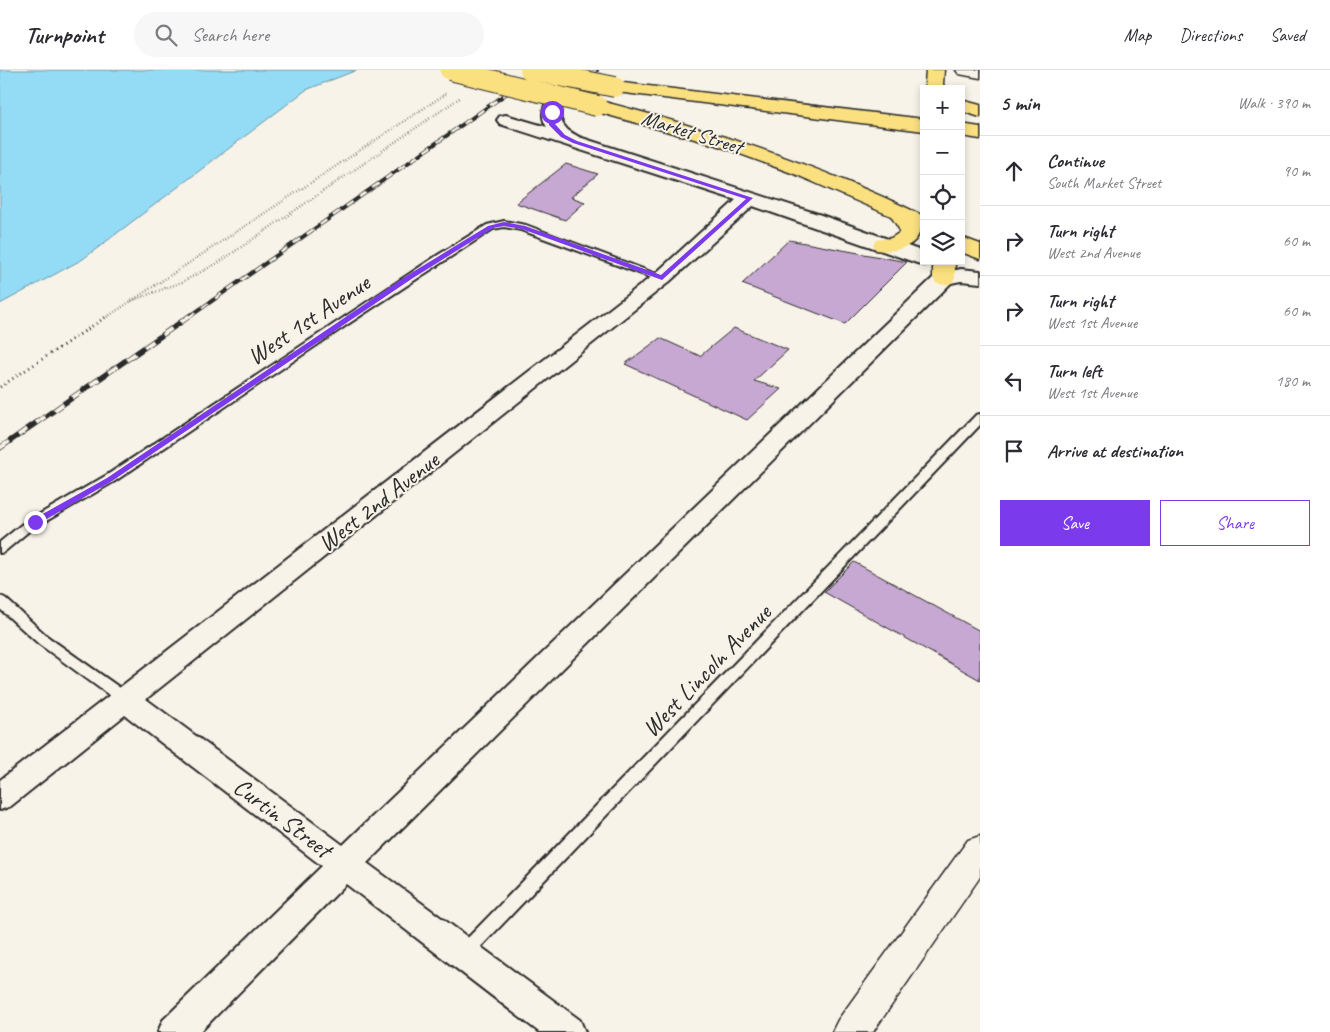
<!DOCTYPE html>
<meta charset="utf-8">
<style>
:root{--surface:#fff;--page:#f7f7f7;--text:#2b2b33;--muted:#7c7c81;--line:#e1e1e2;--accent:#7c3aed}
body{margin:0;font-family:Caveat,sans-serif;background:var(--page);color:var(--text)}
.controls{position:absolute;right:15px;top:15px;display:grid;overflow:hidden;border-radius:0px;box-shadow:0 2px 8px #0003}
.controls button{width:45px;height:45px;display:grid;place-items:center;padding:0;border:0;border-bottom:1px solid var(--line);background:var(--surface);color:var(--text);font:25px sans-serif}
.stop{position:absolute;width:15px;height:15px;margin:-11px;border:4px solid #7c3aed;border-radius:50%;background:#fff}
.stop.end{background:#7c3aed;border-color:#fff;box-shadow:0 1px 5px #0008}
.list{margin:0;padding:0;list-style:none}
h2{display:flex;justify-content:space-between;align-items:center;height:65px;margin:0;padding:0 20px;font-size:21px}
h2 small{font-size:16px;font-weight:400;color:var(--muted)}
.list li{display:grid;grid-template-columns:32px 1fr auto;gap:15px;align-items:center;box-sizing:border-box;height:70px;padding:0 20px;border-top:1px solid var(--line)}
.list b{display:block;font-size:19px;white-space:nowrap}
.list p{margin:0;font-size:16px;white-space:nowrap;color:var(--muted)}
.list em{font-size:16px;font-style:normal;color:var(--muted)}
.actions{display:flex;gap:10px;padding:15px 20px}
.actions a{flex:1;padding:11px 0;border:1px solid var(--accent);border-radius:0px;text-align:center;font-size:18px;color:var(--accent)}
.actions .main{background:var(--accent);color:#fff}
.icon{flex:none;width:28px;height:28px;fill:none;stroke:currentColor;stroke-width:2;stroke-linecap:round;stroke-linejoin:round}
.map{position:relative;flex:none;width:980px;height:962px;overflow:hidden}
header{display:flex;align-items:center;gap:30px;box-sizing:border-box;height:70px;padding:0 25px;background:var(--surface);border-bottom:1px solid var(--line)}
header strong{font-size:24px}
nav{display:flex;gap:28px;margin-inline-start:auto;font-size:18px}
.search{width:350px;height:45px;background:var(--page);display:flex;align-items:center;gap:12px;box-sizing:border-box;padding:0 18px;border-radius:28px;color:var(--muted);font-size:19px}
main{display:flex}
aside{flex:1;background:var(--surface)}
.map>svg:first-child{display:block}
</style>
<header>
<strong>Turnpoint</strong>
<div class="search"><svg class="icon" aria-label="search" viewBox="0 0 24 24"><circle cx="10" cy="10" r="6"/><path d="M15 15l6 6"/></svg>Search here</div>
<nav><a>Map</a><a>Directions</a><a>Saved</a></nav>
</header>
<main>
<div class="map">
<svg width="980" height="962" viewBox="0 0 980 962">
<rect width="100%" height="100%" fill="#f7f3e8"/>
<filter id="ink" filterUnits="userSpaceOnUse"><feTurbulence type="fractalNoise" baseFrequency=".02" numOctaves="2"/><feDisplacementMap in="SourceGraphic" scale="10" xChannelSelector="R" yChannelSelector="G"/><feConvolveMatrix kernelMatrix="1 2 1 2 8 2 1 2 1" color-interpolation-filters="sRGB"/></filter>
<g filter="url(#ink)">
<!-- water -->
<polygon fill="#94dbf6" stroke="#6a95a5" points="0,0 357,0 306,20 83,189 0,234"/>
<!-- building -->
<g fill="#c7a8d3" stroke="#2b2b2b">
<polygon points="566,94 598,104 571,127 585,132 565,150 516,133"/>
<polygon points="789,170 907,192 845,254 742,214"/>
<polygon points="734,258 788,280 754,311 781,319 747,350 625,294 660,268 700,286"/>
<polygon points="854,492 980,561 980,610 824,522"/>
</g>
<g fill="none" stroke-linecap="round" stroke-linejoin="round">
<!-- lane casing -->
<g stroke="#2b2b2b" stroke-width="4">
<g id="lane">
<polygon points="504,151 526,155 667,208 662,211 658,210 521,160 504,157 493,159 351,252 115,411 29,461 4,482 0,483 0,472 21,455 107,405 438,185 487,155"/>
<polygon points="980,344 980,355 470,888 464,890 458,888 456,883 458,878 976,345"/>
<polygon points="0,526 5,528 48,567 130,625 132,629 130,633 125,634 120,633 39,574 0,539"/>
</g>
</g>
<!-- street casing -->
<g stroke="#2b2b2b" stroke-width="4">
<path id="street" d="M577 0H597C587 14 545 36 566 58 569 62 575 64 579 67L821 145 924 182V191H933L924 195 917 193 753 136 669 212 146 629 343 775 937 204 961 199 980 201V213L961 211 951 213 367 793 580 950 585 962H539L346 814 200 962H158L163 950 322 796 125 645 11 736 0 740V710L655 204 736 130 500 54 497 50 500 46 506 45 547 57C532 36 562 12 577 0Z"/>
</g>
<!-- secondary casing -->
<g stroke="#2b2b2b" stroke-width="3">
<g id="secondary">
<polygon points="956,0 980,0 980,8 959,4"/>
<polygon points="980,766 980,807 873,962 832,962 838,950 968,770"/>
</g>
</g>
<!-- highway casing -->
<g stroke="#2b2b2b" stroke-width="3">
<g id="highway">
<polygon points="926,0 944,0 943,14 945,19 927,19 925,14"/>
<polygon points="615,12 924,49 924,61 609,21 606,17 609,13"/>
<path d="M597 30C710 59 819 95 924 146V160L920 159C918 178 892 183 876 180L873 175 876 170 891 168 899 163V159L891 146 797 105 716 75 590 40 588 36 590 32Z"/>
<polygon points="961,30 980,35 980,47 961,41"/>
<polygon points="961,54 980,57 980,69 961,66"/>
<polygon points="961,167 980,174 980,189 961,182"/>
<polygon points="933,191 955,191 955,208 952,213 944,215 936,213 933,208"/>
</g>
</g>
<!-- path-far1 -->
<g stroke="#2b2b2b" stroke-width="2.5" stroke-dasharray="0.5 2.5" stroke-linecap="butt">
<polyline points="131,231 182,212 218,193 461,27"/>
<polyline points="107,247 447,23"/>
</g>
<!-- path -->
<polyline stroke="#2b2b2b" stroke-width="3" stroke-dasharray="1 4" stroke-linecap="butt" points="0,317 109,245"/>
<!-- lane -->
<use href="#lane" fill="#f7f3e8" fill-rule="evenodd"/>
<!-- street -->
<use href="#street" fill="#f7f3e8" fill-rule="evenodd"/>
<!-- secondary -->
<use href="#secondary" fill="#f7f3e8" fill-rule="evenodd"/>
<!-- highway -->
<use href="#highway" fill="#fbe080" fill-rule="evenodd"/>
<!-- rail-far1 casing -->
<g stroke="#2b2b2b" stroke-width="4">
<polyline id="rail-far1" points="189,247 540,0"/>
</g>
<!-- rail casing -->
<g stroke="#2b2b2b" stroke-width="5.5">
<polyline id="rail" points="0,378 191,245"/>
</g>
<!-- rail-far1 -->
<use href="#rail-far1" stroke="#f7f3e8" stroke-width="2.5" stroke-dasharray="8" stroke-linecap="butt"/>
<!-- rail -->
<use href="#rail" stroke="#f7f3e8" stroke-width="4" stroke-dasharray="11" stroke-linecap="butt"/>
<!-- highway-bridge casing -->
<g stroke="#2b2b2b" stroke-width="22" stroke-linecap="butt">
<g id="highway-bridge">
<polyline points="450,0 597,36"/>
<polyline points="530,0 615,17"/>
</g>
</g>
<!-- highway-bridge -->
<use href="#highway-bridge" stroke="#fbe080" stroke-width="20"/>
</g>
</g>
<!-- route -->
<polygon fill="#7c3aed" points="552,41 554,42 555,54 565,65 577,71 753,128 662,210 522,159 504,156 493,158 413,208 112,411 38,454 32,454 32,450 107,408 408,205 488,156 504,152 525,156 661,205 746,129 573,73 561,67 549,55 549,42"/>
<g text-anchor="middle" stroke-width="4" stroke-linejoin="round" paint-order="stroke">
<!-- far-street labels -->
<g font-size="21" fill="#2b2b2b" stroke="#f7f3e8">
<text transform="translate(692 62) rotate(17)" y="7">Market Street</text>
</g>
<!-- street labels -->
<g font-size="25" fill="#2b2b2b" stroke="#f7f3e8">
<text transform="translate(308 249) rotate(-34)" y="9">West 1st Avenue</text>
<text transform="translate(378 431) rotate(-38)" y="9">West 2nd Avenue</text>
<text transform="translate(706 600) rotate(-46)" y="9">West Lincoln Avenue</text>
<text transform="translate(283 747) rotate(37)" y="9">Curtin Street</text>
</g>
</g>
</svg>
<div class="controls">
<button>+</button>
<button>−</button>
<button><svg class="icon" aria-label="locate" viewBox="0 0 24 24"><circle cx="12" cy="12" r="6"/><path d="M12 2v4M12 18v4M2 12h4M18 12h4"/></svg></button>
<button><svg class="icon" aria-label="layers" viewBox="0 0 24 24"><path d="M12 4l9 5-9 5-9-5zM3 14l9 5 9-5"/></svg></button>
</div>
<div class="stop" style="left:552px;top:42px"></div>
<div class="stop end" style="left:35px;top:452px"></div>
</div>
<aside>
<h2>5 min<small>Walk · 390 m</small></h2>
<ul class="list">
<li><svg class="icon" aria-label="ahead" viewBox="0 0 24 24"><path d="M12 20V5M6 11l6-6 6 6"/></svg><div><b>Continue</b><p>South Market Street</p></div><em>90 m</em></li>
<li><svg class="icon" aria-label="right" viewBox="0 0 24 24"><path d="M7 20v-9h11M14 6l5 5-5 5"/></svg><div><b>Turn right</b><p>West 2nd Avenue</p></div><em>60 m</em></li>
<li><svg class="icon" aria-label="right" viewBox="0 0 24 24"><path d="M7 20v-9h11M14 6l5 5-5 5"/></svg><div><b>Turn right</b><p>West 1st Avenue</p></div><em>60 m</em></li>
<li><svg class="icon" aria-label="left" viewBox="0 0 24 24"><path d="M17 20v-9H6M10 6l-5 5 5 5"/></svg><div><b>Turn left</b><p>West 1st Avenue</p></div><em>180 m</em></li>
<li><svg class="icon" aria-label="arrive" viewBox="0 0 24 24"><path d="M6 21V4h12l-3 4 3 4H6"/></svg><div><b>Arrive at destination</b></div></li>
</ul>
<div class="actions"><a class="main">Save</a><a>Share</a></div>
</aside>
</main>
